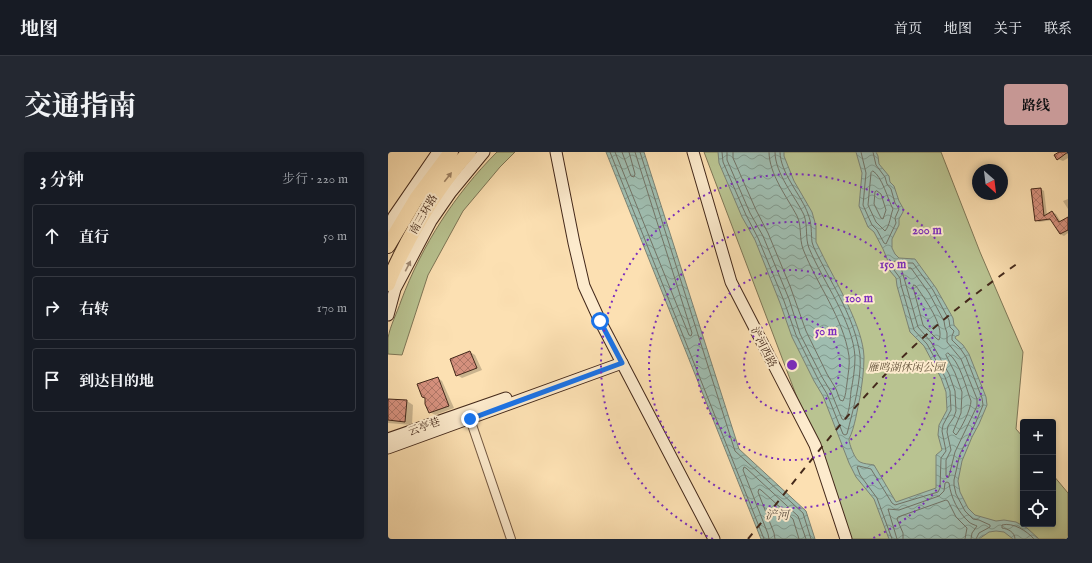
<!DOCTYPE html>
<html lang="zh">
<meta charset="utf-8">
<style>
:root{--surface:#171b24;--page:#242831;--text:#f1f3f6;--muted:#9ea1a6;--line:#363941;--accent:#c59692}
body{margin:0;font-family:"IM FELL English","Noto Serif SC",serif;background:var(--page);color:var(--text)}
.controls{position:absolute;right:12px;bottom:12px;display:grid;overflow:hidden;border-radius:4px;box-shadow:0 2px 6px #0003}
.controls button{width:36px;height:36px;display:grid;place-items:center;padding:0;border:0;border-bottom:1px solid var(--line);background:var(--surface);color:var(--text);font:20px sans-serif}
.compass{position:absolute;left:584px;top:12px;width:36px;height:36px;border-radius:50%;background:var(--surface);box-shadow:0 2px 6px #0003;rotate:152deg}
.stop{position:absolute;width:12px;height:12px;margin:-9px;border:3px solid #1a73e8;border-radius:50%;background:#fff}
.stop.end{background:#1a73e8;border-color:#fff;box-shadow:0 1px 4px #0008}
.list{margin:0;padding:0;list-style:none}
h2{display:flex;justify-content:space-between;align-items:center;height:52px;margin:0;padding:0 16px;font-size:17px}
h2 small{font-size:13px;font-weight:400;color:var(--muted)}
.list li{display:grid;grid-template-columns:26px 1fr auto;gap:12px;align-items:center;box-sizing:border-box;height:64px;margin:0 8px 8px;padding:0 8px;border:1px solid var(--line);border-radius:4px}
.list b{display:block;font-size:15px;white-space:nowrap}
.list em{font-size:13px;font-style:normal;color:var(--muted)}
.icon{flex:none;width:22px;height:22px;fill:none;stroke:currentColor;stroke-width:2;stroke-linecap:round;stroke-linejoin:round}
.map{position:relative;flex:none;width:680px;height:387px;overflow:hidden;border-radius:4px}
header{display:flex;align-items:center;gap:24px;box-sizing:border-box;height:56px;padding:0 20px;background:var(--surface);border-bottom:1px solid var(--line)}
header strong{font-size:19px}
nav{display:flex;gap:22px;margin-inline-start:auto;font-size:14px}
.intro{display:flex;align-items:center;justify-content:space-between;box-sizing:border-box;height:96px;padding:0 24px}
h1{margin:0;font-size:28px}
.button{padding:10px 18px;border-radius:4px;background:var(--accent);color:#111;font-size:14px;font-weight:700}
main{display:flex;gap:24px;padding:0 24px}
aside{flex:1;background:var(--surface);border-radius:4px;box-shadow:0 2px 6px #0003}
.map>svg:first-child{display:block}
</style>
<header>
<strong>地图</strong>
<nav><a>首页</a><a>地图</a><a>关于</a><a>联系</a></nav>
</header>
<div class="intro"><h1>交通指南</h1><a class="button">路线</a></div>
<main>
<aside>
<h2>3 分钟<small>步行 · 220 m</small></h2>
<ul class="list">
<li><svg class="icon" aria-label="ahead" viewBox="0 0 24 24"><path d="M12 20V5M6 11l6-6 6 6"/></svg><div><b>直行</b></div><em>50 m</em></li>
<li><svg class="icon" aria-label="right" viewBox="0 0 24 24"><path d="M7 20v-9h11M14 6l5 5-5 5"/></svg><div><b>右转</b></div><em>170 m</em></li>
<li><svg class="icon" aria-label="arrive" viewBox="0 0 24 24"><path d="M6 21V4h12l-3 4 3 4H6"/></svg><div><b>到达目的地</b></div></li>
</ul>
</aside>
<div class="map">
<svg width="680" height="387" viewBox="0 0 680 387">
<defs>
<pattern id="water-waves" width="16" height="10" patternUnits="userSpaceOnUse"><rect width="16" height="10" fill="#9fbdb0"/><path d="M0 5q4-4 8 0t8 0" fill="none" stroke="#839a8e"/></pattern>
<pattern id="building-cross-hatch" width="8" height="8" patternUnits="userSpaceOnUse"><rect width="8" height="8" fill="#d5907d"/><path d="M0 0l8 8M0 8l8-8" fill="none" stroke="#ae7666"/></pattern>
</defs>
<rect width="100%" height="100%" fill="#fce0b2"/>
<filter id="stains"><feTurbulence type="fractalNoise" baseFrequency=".005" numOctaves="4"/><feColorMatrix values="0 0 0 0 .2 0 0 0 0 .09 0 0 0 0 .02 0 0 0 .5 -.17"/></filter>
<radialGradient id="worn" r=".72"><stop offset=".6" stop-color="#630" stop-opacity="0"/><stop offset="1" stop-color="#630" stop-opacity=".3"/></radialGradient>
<!-- green -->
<g fill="#b9c391" stroke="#7e7656">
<path d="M109 0H127L112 15 75 59 40 123 14 203 0 202C0 197 0 191 0 186 2 174 9 161 13 149 34 93 67 42 109 0Z"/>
<polygon points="316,0 553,0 592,100 635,200 628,277 635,285 635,372 665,372 665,323 680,341 680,387 459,387 427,293"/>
</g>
<!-- water -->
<g fill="url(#water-waves)" stroke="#7b8274">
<polygon points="218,0 256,0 351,297 418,359 427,387 373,387"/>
<path d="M330 0H396V4L406 29 424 60 428 74V90L433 100C447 129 475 174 476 205 476 219 474 232 472 245 469 258 467 275 461 287 461 292 467 308 472 310 476 312 481 312 486 313L508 350 548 336V303L554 298 550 283 551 273 559 258 558 240 553 226 536 194 522 180 509 134 508 126 502 119V114L495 97 486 80 480 75 471 54 474 21 468 0H488L490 4 491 12 501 24 502 30 506 34 511 49 515 56V60L511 67V73L504 87V96L507 102 511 106 527 107 548 136 565 166 566 173 571 179V183L568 184 567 186 575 193 581 202 598 245 599 253 591 272 584 285 574 309 570 329 572 340 580 356 587 363 608 369 616 368 628 370 639 376 651 387H625L616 380 608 379 601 380 591 387H501L486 347 468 325 461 311 435 244 426 229 404 185 392 151 367 88 354 65 331 11Z"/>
</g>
<!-- shadow -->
<g fill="#0003">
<polygon points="674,0 680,0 680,6 675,9 670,7"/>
<polygon points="653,37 656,39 659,63 664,60 668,62 673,70 680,66 680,81 676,84 672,82 665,68 651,70 648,68"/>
<polygon points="680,47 680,57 675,49"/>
<polygon points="82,200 87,203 94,218 74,226 69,223"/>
<polygon points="50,226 54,229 66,256 47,263 42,260"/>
<polygon points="0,248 19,249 25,253 24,273 0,271"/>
</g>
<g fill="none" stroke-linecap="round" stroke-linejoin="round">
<!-- shore -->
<g stroke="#727366" stroke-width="1">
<polyline points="222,0 376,387"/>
<polyline points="227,0 301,183 303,184 304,181 247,0"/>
<polyline points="234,0 243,24 246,25 247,22 241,0"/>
<polyline points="252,0 347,299 415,361 423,387"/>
<path d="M334 0 335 10 358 63 370 86 396 149 408 183 430 227 439 242 455 282 457 283 459 282C465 258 474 227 472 203 467 167 445 134 429 102 427 98 425 94 424 90 423 81 424 71 420 62 414 44 392 21 392 0"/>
<path d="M339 0V8L362 61 375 84 401 147 412 182 434 225 443 240 454 267 456 268C462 261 462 248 463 239 465 228 467 217 467 205 465 169 435 130 421 96 417 86 420 74 416 63 407 44 387 22 387 0"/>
<path d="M345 0V6L368 58 380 81 402 134 418 179 439 222 448 237 452 248 455 249C458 244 458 237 459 231 460 222 462 213 461 204 455 165 429 133 415 97 411 86 414 74 409 64 399 45 381 22 381 0"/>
<polyline points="473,0 478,21 475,53 484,73 489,78 496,91 498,92 508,71 507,66 511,57 507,51 503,37 499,32 497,25 488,13 485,0"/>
<path d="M485 19C494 24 500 48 505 57 502 65 502 73 497 79L488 70 480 53 483 21Z"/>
<polygon points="489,39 493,42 498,58 495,67 493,66 486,52 487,40"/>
<polygon points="515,116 523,116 541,141 556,169 557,175 559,181 559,190 573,207 589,247 589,254 567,300 561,324 560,326 558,324 558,308 563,298 559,280 560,274 566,265 568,259 567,239 561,222 543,190 530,175 514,119"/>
<path d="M526 133 528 134C536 146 557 174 551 188L549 187 535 173 525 135Z"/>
<path d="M560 201C572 209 578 236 583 249 583 257 573 277 568 283L565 280 573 261 574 240 567 221 558 203Z"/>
<polyline points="381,387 380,382 355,318 356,315 358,316 410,364 418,387"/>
<polyline points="387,387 386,381 370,340 371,337 373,338 405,367 411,387"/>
<polyline points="504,387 489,346 472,323 469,315 471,314 483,317 504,351 507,353 550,340 552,336 553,306 558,299 554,279 555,273 563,258 562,239 557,225 539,192 526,178 513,133 512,126 506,118 505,110 507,109 513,111 525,111 545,138 561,168 562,175 566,179 564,184 564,188 572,196 578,205 594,246 595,253 588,270 572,302 566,328 566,333 568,342 577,359 585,367 591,368 602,373 602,375 591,381 588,387"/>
<path d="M509 387 500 357 511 358 551 344 556 339 557 331 559 330 561 331C563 346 570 360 581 370 583 372 587 373 589 374L584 381 583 387"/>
<polyline points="515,387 515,381 509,367 510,365 558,348 560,349 568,365 579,376 577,387"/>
<path d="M627 387C627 380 620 377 614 376V373C625 370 639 379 646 387"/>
</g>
</g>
<!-- building -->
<g fill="url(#building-cross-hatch)" stroke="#44291b">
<polygon points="671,0 680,0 669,8 666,3"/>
<polygon points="653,36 656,64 664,59 671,70 680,65 680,78 672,82 662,67 647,69 643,37"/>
<polygon points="82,199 89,216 68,224 62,207"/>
<polygon points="50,225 61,254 41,261 37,252 37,246 34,245 29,232"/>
<polygon points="0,247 19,248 17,270 0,268"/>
</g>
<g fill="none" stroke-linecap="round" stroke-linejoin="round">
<!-- street casing -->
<g stroke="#725741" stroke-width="10">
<polyline id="street" points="82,267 123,387"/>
</g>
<!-- secondary casing -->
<g stroke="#44291b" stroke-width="13">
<g id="secondary">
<polyline points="168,0 186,91 196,134 212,169 326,387"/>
<polyline points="305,0 343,130 427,293 458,387"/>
<polyline points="0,76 6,64 50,0"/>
<polyline points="0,163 7,137 43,69 63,40 96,0"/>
<polyline points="0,287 118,246"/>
<polyline points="0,296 234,211"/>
</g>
</g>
<!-- highway casing -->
<g stroke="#44291b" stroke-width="16">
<g id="highway">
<polyline points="0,94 28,47 63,0"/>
<path d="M0 132C5 117 13 103 20 89 37 57 56 27 81 0"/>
</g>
</g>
<!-- street -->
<use href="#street" stroke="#fdebcd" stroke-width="8"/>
<!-- secondary -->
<use href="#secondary" stroke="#fdebcd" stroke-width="11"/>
<!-- highway -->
<use href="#highway" stroke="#fce0b2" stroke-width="14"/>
<!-- rail -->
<path stroke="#44291b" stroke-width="2" stroke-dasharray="7 7" stroke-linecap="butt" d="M360 387C413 322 465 251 526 194 559 163 596 135 633 109"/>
</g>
<!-- one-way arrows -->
<defs><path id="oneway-solid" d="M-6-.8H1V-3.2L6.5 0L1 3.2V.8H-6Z"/></defs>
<use fill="#a08466" href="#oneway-solid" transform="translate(60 25) rotate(-52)"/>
<use fill="#a08a74" href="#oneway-solid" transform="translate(20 114) rotate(-63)"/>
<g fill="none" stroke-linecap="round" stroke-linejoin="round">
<!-- route -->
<polyline stroke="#1a73e8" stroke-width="5" points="82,267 234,211 212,169"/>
</g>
<!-- distance rings -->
<g fill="none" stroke="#7b2cbf" stroke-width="2" stroke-dasharray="2 4">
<circle cx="404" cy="213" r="48"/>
<circle cx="404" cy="213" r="95"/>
<circle cx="404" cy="213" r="143"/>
<path d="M325 387A191 191 0 1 1 483 387"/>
</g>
<g text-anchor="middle" stroke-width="4" stroke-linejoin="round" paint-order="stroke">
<!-- street labels -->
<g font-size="11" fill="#44291b" stroke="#fdebcd">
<text transform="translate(35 62) rotate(-60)" y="4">南三环路</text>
<text transform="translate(376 195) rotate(63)" y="4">浐河西路</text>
<text transform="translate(36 274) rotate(-20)" y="4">云亭巷</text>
</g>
<!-- park labels -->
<g font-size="11" font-style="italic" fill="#615038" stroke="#fdebcd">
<text x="518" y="219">雁鸣湖休闲公园</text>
</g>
<!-- water labels -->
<g font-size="12" font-style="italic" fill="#5b4e40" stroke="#fdebcd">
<text x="389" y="367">浐河</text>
</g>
</g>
<circle cx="404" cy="213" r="6" fill="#7b2cbf" stroke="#fdebcd" stroke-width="2"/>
<g font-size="12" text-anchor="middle" font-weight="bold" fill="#7b2cbf" stroke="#fdebcd" stroke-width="4" stroke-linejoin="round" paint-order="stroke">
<text x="539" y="82">200 m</text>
<text x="505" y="116">150 m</text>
<text x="471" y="150">100 m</text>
<text x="438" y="183">50 m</text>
</g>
<rect width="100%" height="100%" filter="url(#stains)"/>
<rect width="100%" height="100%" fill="url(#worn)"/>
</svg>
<div class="controls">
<button>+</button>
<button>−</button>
<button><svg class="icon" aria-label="locate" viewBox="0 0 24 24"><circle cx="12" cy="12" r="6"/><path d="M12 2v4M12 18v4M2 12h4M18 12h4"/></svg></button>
</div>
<svg class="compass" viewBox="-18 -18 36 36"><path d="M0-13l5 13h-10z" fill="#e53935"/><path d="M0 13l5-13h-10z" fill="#9ea1a6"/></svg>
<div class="stop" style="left:212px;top:169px"></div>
<div class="stop end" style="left:82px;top:267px"></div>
</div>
</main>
